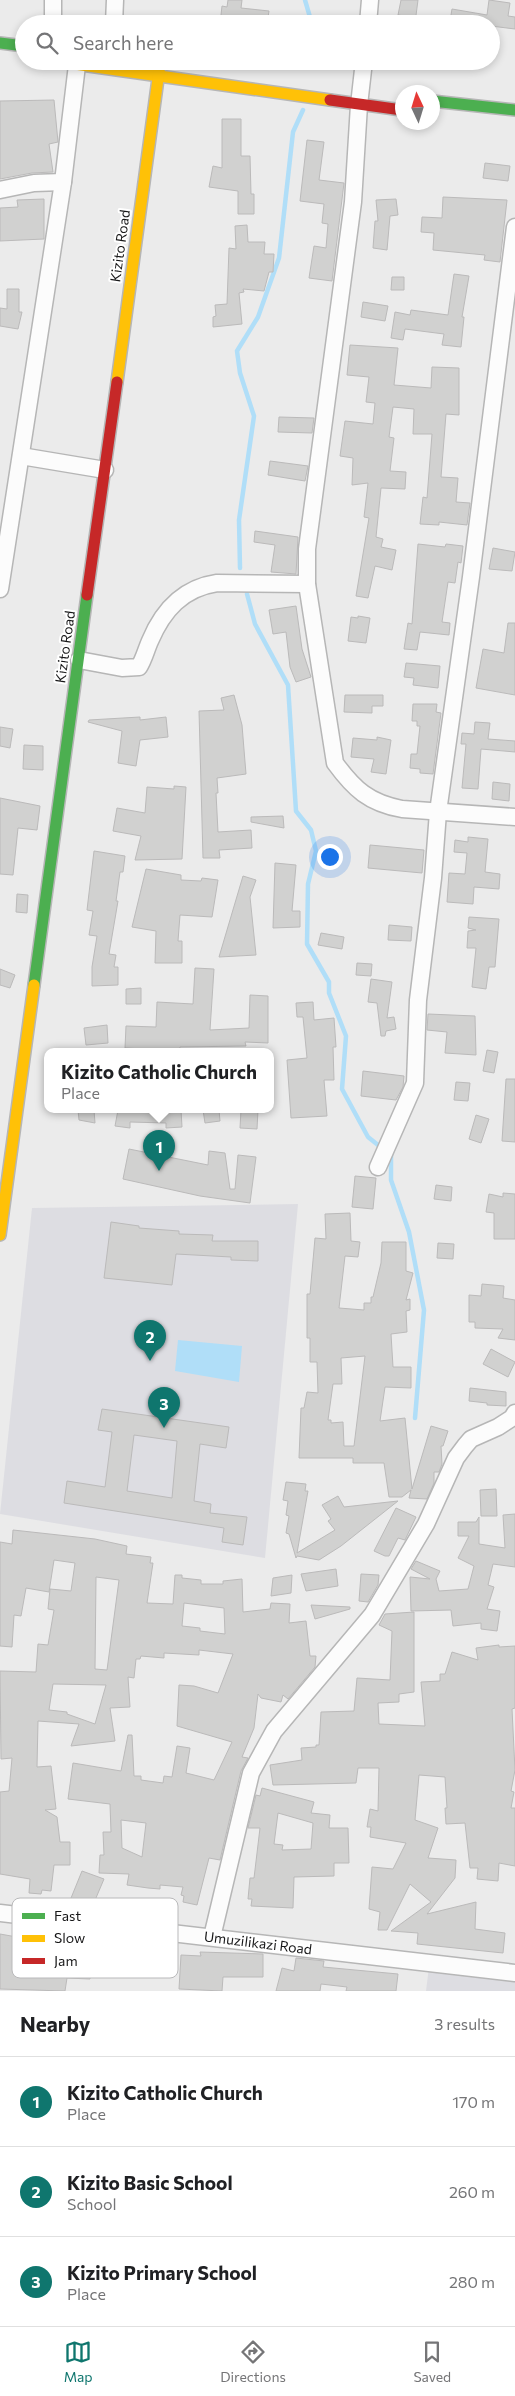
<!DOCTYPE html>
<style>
:root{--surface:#fff;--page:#f6f6f6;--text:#202124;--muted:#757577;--line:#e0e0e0;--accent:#0f766e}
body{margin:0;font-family:Commissioner,sans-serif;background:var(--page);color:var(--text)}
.compass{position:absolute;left:395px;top:85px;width:45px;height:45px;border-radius:50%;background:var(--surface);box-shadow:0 2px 8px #0003;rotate:356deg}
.you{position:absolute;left:329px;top:856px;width:18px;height:18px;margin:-12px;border:4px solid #fff;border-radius:50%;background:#1a73e8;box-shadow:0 0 0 8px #1a73e833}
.badge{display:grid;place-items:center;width:32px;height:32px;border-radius:50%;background:var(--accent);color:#fff;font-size:16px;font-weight:700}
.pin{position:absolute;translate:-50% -41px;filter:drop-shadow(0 1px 2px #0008)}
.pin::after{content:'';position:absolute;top:26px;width:18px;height:15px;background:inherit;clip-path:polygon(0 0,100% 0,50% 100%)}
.popup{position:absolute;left:44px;top:1048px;width:230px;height:65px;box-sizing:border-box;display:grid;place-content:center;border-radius:10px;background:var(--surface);filter:drop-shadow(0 1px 4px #0005);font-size:16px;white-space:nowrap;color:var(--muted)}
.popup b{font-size:19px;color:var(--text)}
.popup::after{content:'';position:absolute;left:50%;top:100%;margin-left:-10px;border:10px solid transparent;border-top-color:var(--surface)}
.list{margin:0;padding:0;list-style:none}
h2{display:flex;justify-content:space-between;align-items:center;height:65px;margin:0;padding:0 20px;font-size:21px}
h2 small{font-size:16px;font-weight:400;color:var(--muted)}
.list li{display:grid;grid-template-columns:32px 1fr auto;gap:15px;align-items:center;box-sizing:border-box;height:90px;padding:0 20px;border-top:1px solid var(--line)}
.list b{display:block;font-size:19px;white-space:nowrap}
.list p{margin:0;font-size:16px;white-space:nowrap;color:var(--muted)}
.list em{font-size:16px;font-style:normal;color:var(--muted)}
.icon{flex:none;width:28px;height:28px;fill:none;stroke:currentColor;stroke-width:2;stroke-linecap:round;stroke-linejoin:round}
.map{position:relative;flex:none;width:515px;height:1991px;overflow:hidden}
.search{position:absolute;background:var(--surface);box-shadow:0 2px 8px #0003;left:15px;right:15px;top:15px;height:55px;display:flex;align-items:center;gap:12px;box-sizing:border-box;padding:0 18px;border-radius:28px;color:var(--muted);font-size:19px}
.sheet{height:335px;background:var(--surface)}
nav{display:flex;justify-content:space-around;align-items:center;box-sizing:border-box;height:70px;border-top:1px solid var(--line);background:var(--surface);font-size:14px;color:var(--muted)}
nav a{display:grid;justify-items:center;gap:2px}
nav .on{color:var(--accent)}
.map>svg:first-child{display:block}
</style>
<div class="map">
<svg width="515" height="1991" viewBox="0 0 515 1991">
<rect width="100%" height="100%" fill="#ebebeb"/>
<!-- built -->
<g fill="#dddde2">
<polygon points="298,1204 265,1558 0,1514 32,1208"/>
<polygon points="430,1959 515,1968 515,1991 426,1991"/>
</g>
<!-- water -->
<polygon fill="#b0def8" points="178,1340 242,1346 239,1382 175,1371"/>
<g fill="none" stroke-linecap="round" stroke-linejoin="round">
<!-- stream -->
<g stroke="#b0def8" stroke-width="4.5">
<polyline points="305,0 312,24"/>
<polyline points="240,568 239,520 254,416 240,373 237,351 258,317 279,258 293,132 303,110"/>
<polyline points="247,594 255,624 288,685 296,811 311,830 316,851 308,884 307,944 329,982 329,993 346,1036 342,1089 368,1137 378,1145"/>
<polyline points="391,1154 391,1180 409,1232 424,1310 415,1418"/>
</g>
</g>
<!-- building -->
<g fill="#d1d1d0" stroke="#bbbaba" fill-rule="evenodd">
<polygon points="228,0 242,0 241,8 269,11 267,24 220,24 222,6 227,7"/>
<polygon points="401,0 418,0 415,23 403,22 404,16 398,15"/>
<polygon points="489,0 510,3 508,16 515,17 515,29 491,26 491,24 462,24 450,21 452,9 487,15"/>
<polygon points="54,100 58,142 49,144 53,172 32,173 0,179 0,101"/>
<polygon points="222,119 241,119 241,156 250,156 251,194 254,194 254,214 238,214 238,191 209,187 213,166 222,168"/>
<polygon points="307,140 324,142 319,180 344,183 332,281 309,278 314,246 326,248 328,224 322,223 324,204 300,201"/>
<polygon points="485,163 510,166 508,181 483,178"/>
<polygon points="443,197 507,200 500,262 484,260 485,255 433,250 434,233 421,232 422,217 442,218"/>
<polygon points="44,199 44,239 0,241 0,208 18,207 17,200"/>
<polygon points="396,199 398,215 390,216 387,250 373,248 375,221 378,221 376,200"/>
<polygon points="247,225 248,242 265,242 264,254 274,254 273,272 269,272 264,291 243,289 244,292 239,293 242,324 213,327 213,317 216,316 215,305 227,304 229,248 236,249 235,226"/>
<polygon points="454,274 469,276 462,317 464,317 461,347 442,345 444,334 405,329 403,340 391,338 395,312 410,315 411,310 448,315"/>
<polygon points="392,277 404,277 404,290 391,290"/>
<polygon points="7,289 19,289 19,312 22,312 18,329 0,326 0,308 7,309"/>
<polygon points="363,302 388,306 385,321 361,317"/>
<polygon points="350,345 398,348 394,385 431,388 432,367 459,368 459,415 446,414 441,477 458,478 456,502 470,503 467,525 439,522 439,525 420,524 423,497 427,498 432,434 413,434 414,409 393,407 389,437 394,438 390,471 406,472 405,489 381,488 376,537 383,539 381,547 396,550 392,570 375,566 368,598 356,596 369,518 364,517 368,483 352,485 353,458 340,456 345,421 373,424 375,403 366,402 369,377 347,375"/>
<polygon points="279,417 314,418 312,433 278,432"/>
<polygon points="270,461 308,466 305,481 268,475"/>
<polygon points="255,531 298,537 296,574 271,572 275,545 254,542"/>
<polygon points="418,544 445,547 446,544 463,546 461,563 458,562 455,583 448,582 442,622 450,623 449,635 420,632 417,650 404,649 408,623 412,624"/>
<polygon points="493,548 515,552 512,571 489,569"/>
<polygon points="296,606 302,649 311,677 296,682 290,667 286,632 273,634 269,610"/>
<polygon points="358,616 370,618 366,643 348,641 351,617 358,618"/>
<polygon points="508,623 515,623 515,695 476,688 483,649 504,653"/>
<polygon points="406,663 440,666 438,688 413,685 414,678 404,677"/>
<polygon points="234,695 242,725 246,774 217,778 218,793 216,793 218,832 251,830 252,848 219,850 220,858 203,858 199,711 224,710 221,698"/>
<polygon points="345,695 383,695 383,706 372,706 372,713 344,712"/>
<polygon points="413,704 437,704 436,712 441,713 433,774 420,773 420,769 410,768 411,754 417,754 420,726 417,726 417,721 412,721"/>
<polygon points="140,717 140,720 166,717 168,737 140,740 136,766 118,763 122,731 88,722 89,720"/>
<polygon points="475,722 490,723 488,739 515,741 515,752 481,749 478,789 462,788 466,744 461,744 462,733 474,734"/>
<polygon points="0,727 13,729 10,748 0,746"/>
<polygon points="377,737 391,740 386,774 371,772 374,759 351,757 353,738 377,740"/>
<polygon points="24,745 43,746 43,770 23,769"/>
<polygon points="493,782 510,784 509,801 492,799"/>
<polygon points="174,786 186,787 182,859 135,860 141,836 113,831 117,808 145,813 147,787 174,789"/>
<polygon points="0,798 40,806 37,830 18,828 13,875 0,874"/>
<polygon points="283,816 284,828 251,822 251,817"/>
<polygon points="468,837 488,839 485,872 500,874 499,889 474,887 473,904 447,902 449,873 465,874 467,853 454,852 455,840 468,842"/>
<polygon points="370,845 424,850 422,873 368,868"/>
<polygon points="94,851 125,856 123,872 120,872 116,901 118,901 109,954 116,955 114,967 118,967 118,985 92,986 92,967 97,936 89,935 93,911 87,910"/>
<polygon points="275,863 296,865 292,911 300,911 300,927 273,928"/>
<polygon points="146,869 181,875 181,880 201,881 202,878 218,880 212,917 180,915 178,941 182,941 182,963 155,963 156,931 132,927"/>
<polygon points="243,876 256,880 250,897 256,955 219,957"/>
<polygon points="17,894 28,895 27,913 16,912"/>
<polygon points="469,917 499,919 495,967 489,967 486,989 472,987 476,948 467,948 468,931 476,930 468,928"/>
<polygon points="389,925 412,927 411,941 388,940"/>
<polygon points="321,933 344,937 342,949 318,945"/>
<polygon points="357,963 372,964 371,976 356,975"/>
<polygon points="195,968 214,969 210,1030 249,1028 250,995 268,996 268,1043 245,1042 246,1046 180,1047 179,1051 125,1048 126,1026 156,1027 157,1002 193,1004"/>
<polygon points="0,969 15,975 10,988 0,985"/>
<polygon points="371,979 392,982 387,1018 394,1017 396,1029 386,1031 385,1036 381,1036 377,1003 368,1002"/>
<polygon points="141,988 141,1004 126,1004 126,989"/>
<polygon points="313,1002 314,1020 334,1018 336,1047 333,1047 334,1080 324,1080 327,1116 291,1118 287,1060 307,1058 303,1017 297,1017 296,1003"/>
<polygon points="428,1014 475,1016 476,1055 445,1053 447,1032 427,1030"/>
<polygon points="107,1025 108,1043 86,1045 84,1028"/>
<polygon points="487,1050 498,1052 494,1073 483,1071"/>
<polygon points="363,1071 404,1076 403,1087 396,1100 361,1096"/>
<polygon points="506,1079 515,1079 515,1142 502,1141"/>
<polygon points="456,1082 470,1083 468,1101 454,1100"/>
<polygon points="78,1110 94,1110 95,1123 79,1120"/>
<polygon points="118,1110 181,1110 182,1127 166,1128 166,1123 130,1122 130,1128 115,1126"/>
<polygon points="203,1110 219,1110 220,1121 205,1123"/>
<polygon points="241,1110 258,1110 257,1129 240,1128"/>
<polygon points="476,1115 489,1119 481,1143 469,1139"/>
<polygon points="129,1149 208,1165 209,1151 225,1153 230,1189 235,1189 238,1155 256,1157 250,1203 200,1196 123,1179"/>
<polygon points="355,1176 376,1178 373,1209 352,1207"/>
<polygon points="436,1185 452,1187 451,1201 434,1199"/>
<polygon points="503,1193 515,1194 515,1239 494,1239 494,1213 486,1212 489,1194 503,1197"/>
<path d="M350 1213 351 1241 360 1242 358 1257 345 1256 339 1308 364 1310V1303H371V1297H373L381 1263 382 1242H406V1271L413 1273 406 1300 410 1299V1310L406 1311 407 1332 391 1334 393 1367H411V1388L385 1387 380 1421 405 1418 412 1489 431 1426 448 1431 443 1446H441L442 1464 439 1472H434V1483L427 1499 409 1498 411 1490 402 1497H389L384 1463H353V1458H299L301 1408H304L307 1392 318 1393 317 1362H310V1338H307V1294H310L315 1238 326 1239 325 1214ZM365 1356 354 1446H344L343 1422 331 1423V1420H328L333 1384H342L341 1358Z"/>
<polygon points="111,1222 139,1226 139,1228 179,1231 179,1234 213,1235 212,1241 258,1241 258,1261 231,1260 231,1257 176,1254 172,1285 104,1278"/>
<polygon points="438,1243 454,1244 453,1259 437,1258"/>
<polygon points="482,1284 504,1286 503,1298 515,1300 515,1340 498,1338 503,1329 475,1328 475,1322 469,1322 469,1295 481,1296"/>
<polygon points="491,1349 515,1362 508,1377 483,1364"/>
<polygon points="470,1388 506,1392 506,1406 487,1405 487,1403 469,1401"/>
<path d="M102 1409 229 1427 226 1448 200 1444 194 1501 211 1504 210 1513 247 1517 243 1545 222 1542 224 1528 64 1503 67 1481 105 1487 112 1432 98 1430ZM134 1435 177 1441 172 1498 127 1491Z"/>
<polygon points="286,1482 306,1484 305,1491 308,1491 297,1553 335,1530 328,1521 331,1519 322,1505 338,1496 344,1507 398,1501 341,1546 319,1560 297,1556 296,1558 289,1534 286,1533 289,1516 286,1515 288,1501 283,1500"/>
<polygon points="496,1489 497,1516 481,1516 480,1490"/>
<polygon points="396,1508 416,1517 405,1540 398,1538 389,1556 385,1556 374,1551"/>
<polygon points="515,1514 515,1567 493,1564 488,1585 494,1587 487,1609 500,1611 497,1631 481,1629 481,1623 453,1626 451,1610 411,1611 410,1577 430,1579 411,1569 416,1561 440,1571 436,1579 439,1591 468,1589 474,1566 458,1558 469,1536 458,1536 458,1522 476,1522 479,1517 479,1544 505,1548 503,1515"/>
<path d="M13 1530 95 1539 127 1546 126 1554 151 1557 150 1563H153L147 1603 173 1604 175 1575H182V1578L201 1580V1584H223V1581L242 1579 243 1612 270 1609 271 1603 290 1604 289 1623 306 1621 310 1656H316L315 1667 288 1699 283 1695 281 1702 261 1698 258 1694 254 1728 242 1757 248 1758 241 1771 220 1860 209 1858 197 1905 183 1902 184 1896 181 1895 183 1887 160 1885V1889L148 1888 127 1885 129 1874 99 1873 100 1855H104L103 1832H111L110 1804 68 1799 73 1763 121 1771 128 1735H132L134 1776H141V1780L163 1783 164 1776 172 1777 177 1746 190 1748 186 1773 214 1780 232 1742 177 1726 179 1685 194 1686 218 1693 233 1654 199 1650V1655L164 1653V1658L141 1656 140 1659H136L134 1678 128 1677 130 1707 110 1708 115 1741 71 1746 79 1724 38 1721 37 1767 51 1766 56 1809 45 1810 57 1817 60 1842H70V1865H54L51 1891 42 1890 41 1894 29 1893 30 1879 0 1874V1792L9 1791 12 1758 1 1759 0 1671 36 1672 38 1644 48 1645 54 1610 48 1609 50 1589 71 1591 75 1563 54 1560 49 1592 26 1588 21 1616 14 1615 12 1647 0 1646V1542L12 1544ZM96 1577 119 1580 107 1670 95 1669ZM184 1603 224 1608 225 1634 200 1631V1628L182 1626ZM53 1684 106 1685 95 1724 67 1714V1712L49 1710ZM121 1820 146 1823 142 1857 122 1848Z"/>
<polygon points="336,1569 338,1586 306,1591 301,1574"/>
<polygon points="361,1574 379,1575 378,1585 368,1602 359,1601"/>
<polygon points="292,1575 291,1593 271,1596 273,1578"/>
<polygon points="311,1605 350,1607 350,1609 315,1619"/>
<polygon points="414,1612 414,1692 399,1694 399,1702 378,1703 379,1724 425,1726 421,1682 440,1681 440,1674 445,1674 452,1652 478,1660 476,1648 499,1645 499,1647 515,1646 515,1708 512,1709 515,1770 511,1791 514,1792 511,1808 515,1808 515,1866 499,1863 498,1881 477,1879 478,1868 470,1868 465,1823 446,1824 445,1808 447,1808 445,1777 419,1775 415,1820 438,1828 428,1858 456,1860 455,1878 427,1914 476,1902 475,1929 505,1933 503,1953 417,1944 418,1933 391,1931 431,1902 410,1884 387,1930 378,1930 380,1912 369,1909 372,1867 393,1869 406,1843 370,1837 371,1827 367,1827 370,1809 378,1811 379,1768 358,1768 356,1783 273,1785 270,1765 302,1760 301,1748 316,1747 316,1745 319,1745 321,1712 354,1711 357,1678 390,1680 392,1631 379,1625 385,1614"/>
<path d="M262 1788 314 1802 311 1813 330 1815 329 1828H348L349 1863H334V1876L294 1877 293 1908 251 1906 252 1899H248L250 1878H254L260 1828H248L256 1795 260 1796ZM278 1813 313 1823 311 1849 282 1850 283 1845 274 1844Z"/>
<polygon points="82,1871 104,1879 90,1912 69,1903"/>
<polygon points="0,1934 39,1941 33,1975 59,1976 61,1955 92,1958 90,1979 67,1978 65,1991 0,1989"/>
<polygon points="200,1952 263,1954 263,1977 223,1977 222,1991 179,1989 181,1955 201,1956"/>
<polygon points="296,1958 324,1961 323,1967 398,1974 396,1991 346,1991 347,1987 321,1984 320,1991 276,1991 282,1968 294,1971"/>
</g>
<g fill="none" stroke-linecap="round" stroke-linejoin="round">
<!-- street casing -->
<g stroke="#b6b6b6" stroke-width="19">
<g id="street">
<polyline points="53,24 53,0"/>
<polyline points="114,24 115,0"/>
<polyline points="368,24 370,0"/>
<path d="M364 61 359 105 353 202 307 549V584L335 763C354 789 369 803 402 809L515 817"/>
<polyline points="0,190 34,183 63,182"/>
<polyline points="21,456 105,470"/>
<polyline points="0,589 63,182 77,65"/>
<path d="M79 660 122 668 139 667C144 659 146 650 150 641 163 610 183 588 217 583L307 584"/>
<polyline points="378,1167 415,1083 418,1000 433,878 438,812 471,577 515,227"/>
<polyline points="0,1913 515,1973"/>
<polyline points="212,1937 251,1773 274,1731 372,1615 426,1524 456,1458 465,1446 471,1439 498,1427 512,1418 515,1413"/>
</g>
</g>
<!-- fast casing -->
<g stroke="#b6b6b6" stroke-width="14">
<g id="fast">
<polyline points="0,43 24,46"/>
<polyline points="432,101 515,110"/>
<polyline points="34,985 87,595"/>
</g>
</g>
<!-- slow casing -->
<g stroke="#b6b6b6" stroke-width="14">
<g id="slow">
<polyline points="53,61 330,100"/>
<polyline points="117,382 160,64"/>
<polyline points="0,1235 34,985"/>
</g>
</g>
<!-- jam casing -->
<g stroke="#b6b6b6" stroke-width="14">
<g id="jam">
<polyline points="330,100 402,110"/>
<polyline points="87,595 117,382"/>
</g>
</g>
<!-- street -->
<use href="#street" stroke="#fcfcfc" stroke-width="16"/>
<!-- fast -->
<use href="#fast" stroke="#4caf50" stroke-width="11"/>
<!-- slow -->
<use href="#slow" stroke="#ffc107" stroke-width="11"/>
<!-- jam -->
<use href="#jam" stroke="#c62828" stroke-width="11"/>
</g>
<g text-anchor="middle" stroke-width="4" stroke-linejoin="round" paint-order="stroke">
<!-- street labels -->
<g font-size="14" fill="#171718" stroke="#fff">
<text transform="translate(120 246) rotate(-82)" y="5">Kizito Road</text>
<text transform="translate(65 647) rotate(-82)" y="5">Kizito Road</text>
<text transform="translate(258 1943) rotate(7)" y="5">Umuzilikazi Road</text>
</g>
</g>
<!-- legend -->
<rect x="12" y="1898" width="166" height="80" rx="8" fill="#fff" stroke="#b9b9ba" stroke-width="1"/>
<rect x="22" y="1913" width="23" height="6" fill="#4caf50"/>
<rect x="22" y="1935" width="23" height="7" fill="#ffc107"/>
<rect x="22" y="1958" width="23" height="6" fill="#c62828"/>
<g font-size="14" fill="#171718">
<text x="54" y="1921">Fast</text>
<text x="54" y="1943">Slow</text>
<text x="54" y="1966">Jam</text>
</g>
</svg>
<svg class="compass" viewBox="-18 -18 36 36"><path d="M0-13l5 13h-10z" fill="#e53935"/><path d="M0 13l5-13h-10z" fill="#757577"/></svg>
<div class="you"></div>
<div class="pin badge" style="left:159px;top:1171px">1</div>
<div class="popup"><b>Kizito Catholic Church</b>Place</div>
<div class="pin badge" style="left:150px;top:1361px">2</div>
<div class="pin badge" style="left:164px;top:1428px">3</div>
<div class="search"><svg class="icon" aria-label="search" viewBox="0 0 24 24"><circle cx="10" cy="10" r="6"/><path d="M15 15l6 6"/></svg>Search here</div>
</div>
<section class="sheet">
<h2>Nearby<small>3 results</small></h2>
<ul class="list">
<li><span class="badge">1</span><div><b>Kizito Catholic Church</b><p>Place</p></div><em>170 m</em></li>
<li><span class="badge">2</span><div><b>Kizito Basic School</b><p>School</p></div><em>260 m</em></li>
<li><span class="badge">3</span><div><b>Kizito Primary School</b><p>Place</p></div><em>280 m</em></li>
</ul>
</section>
<nav>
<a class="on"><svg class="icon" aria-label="map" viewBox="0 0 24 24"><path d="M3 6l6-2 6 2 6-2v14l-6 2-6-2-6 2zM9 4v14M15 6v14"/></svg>Map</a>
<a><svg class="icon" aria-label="directions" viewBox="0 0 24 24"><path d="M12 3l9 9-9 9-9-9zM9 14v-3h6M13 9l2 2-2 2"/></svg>Directions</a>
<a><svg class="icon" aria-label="saved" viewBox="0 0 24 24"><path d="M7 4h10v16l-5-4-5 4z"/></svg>Saved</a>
</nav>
